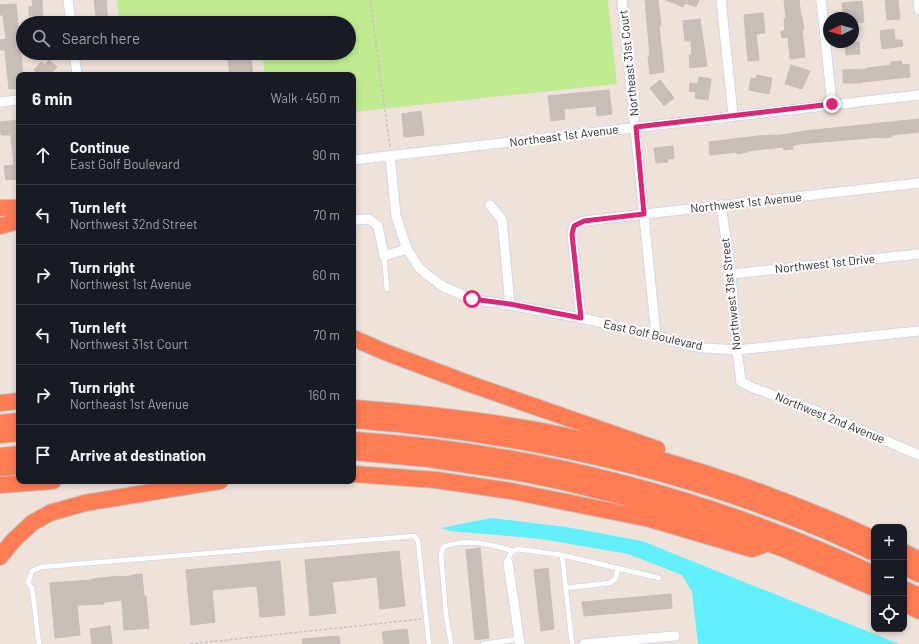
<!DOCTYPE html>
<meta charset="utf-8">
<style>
:root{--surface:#171b24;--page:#242831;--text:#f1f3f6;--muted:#9ea1a6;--line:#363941}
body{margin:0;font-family:Barlow,sans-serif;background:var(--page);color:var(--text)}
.controls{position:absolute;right:12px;bottom:12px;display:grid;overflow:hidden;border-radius:8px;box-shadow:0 2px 6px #0003}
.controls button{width:36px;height:36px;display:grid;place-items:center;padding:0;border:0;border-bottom:1px solid var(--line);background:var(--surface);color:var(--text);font:20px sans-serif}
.compass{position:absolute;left:823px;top:12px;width:36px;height:36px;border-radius:50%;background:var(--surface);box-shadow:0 2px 6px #0003;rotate:265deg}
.stop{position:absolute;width:12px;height:12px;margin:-9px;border:3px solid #db2777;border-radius:50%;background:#fff}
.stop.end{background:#db2777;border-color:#fff;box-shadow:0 1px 4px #0008}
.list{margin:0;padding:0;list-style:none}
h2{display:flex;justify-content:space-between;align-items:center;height:52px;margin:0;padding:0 16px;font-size:17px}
h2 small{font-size:13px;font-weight:400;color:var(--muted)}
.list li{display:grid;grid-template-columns:26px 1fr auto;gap:12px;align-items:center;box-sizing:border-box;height:60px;padding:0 16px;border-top:1px solid var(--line)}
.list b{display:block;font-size:15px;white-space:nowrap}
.list p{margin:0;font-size:13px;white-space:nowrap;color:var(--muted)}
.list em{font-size:13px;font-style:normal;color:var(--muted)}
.icon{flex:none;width:22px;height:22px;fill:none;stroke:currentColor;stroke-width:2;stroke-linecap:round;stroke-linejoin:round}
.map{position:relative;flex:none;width:919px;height:644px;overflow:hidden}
.search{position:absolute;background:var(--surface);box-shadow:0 2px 6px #0003;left:16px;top:16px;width:340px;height:44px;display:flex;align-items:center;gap:10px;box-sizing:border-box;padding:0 14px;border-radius:22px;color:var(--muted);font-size:15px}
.panel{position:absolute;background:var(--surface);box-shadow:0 2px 6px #0003;left:16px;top:72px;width:340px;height:412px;border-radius:8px}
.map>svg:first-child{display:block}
</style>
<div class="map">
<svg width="919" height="644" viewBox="0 0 919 644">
<rect width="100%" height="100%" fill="#eee2da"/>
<!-- green -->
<polygon fill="#c1eb91" points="117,0 608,0 617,84 353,112 353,75 265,75 262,53 349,53 349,23 119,23"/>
<!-- water -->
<polygon fill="#62f1fc" points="491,518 566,527 642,541 899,644 698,644 692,592 682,575 628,554 541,539 450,531 441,528"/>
<!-- building -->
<g fill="#c9bfba" stroke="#c9beb4">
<polygon points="32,0 42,0 43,21 34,22 34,15 29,16 29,7 33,6"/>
<polygon points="94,0 106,0 108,23 97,23"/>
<polygon points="645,0 658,0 661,26 659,26 664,72 650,74 648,56 650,56"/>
<polygon points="666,0 699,0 696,7 685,3 683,7"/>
<polygon points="784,0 799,0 801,17 802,17 804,29 802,29 805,57 790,59 788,37 782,38 781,31 785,31 784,19 786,19"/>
<polygon points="885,0 898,0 900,19 887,20"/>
<polygon points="862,1 864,22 853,23 853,18 844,18 842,3"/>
<polygon points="16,4 23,75 19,75 19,88 9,89 5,50 0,50 0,40 6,39 3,15 0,15 0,5"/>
<polygon points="763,13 765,33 756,34 759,60 748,61 744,15"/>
<polygon points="700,19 707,66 690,68 689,55 692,55 691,41 685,41 683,21"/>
<polygon points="894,29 895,40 902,40 903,46 882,49 880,31"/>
<polygon points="845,42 859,42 860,54 846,55"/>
<polygon points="227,53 250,53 253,75 230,75"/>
<polygon points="49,60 57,67 49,75 41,75 34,70 41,62 45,65"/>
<polygon points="901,61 902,65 909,64 910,77 862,82 862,83 843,83 843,70 868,69 867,68 891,65 891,62"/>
<polygon points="791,65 810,71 802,89 785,84"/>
<polygon points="757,75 772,78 769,94 749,90 751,78 756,79"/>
<polygon points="699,77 711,79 708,100 695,98 696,92 689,91 690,83 698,84"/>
<polygon points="660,80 674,98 664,106 650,88"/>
<polygon points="609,90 612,114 597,116 596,106 564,109 565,119 551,121 548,96"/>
<polygon points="421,111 424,135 404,137 402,114"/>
<polygon points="919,119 919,132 892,135 892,137 881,138 881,137 799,144 792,146 793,149 784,150 783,147 748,151 748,152 737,154 737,152 710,155 709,142 758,136 776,135 776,136 805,131"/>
<polygon points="19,120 19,179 6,180 4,166 14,165 11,135 1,135 0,122"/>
<polygon points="673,146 674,158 668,159 668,162 656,163 654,148"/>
<polygon points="480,548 489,638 475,640 466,550"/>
<polygon points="399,551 405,606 380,609 377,577 332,582 336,613 310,616 305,560"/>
<polygon points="280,561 285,615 260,617 257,586 212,590 215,622 191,625 186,570"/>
<polygon points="548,568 554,629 541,631 534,570"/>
<polygon points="142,574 144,596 146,596 149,628 124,630 122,600 104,602 104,604 77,605 80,635 55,638 50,583 92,580 92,579 119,576 119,577 132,576 132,575"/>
<polygon points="671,594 672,608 584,616 582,602"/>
<polygon points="110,626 112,644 92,644 90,629"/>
<polygon points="407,629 409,644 384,644 382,632"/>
<polygon points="339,636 340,644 303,644 302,639"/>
</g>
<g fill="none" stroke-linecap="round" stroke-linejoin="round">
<!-- lane casing -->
<g stroke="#d0d8e5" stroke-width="6">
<g id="lane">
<polyline points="384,256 387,289"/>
<polyline points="562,555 659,578"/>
<polyline points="508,563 510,554 517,549 562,555 572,644"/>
<polyline points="566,588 610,583 616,578 618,568"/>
<polyline points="39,644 32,588 28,583 32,571 41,567 415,536 418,541 429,644"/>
<path d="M451 644 446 615 441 556 443 547C466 538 491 544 513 551"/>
<polyline points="483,644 519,639"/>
</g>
</g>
<!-- street casing -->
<g stroke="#d0d8e5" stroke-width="11">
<g id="street">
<polyline points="68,0 71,23"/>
<polyline points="622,0 656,335"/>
<polyline points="721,0 733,115"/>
<polyline points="821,0 832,104"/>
<polyline points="918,0 919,10"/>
<polyline points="74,53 77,75"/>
<polyline points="0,102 19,100"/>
<polyline points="390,156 396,216 407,249 420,269 442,286 472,299 510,305 581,318 656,335 686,345 704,348 737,350 919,331"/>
<path d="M353 160C542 140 730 115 919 95"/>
<polyline points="490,205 502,220 510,305"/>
<polyline points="721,205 731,274 737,350 741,382 751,387 816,411 919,455"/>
<polyline points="353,220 369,219 378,226 384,256 407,249"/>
<polyline points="731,274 919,254"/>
<polyline points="581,318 572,234 574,226 584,221 919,183"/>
<polyline points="508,563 520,644"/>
<polyline points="584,644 675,636"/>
</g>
</g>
<!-- highway casing -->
<g stroke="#c3c3c3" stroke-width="18">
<g id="highway">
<polyline points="0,208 19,208"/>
<polyline points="0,226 19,221"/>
<polyline points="353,338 385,352 470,384 657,449"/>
<polyline points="0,403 19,401"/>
<path d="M353 408C418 413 483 420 547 432 660 455 770 491 874 539"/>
<path d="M353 420C506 432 657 463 799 520 825 530 849 541 874 553"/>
<polyline points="0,423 19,421"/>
<polyline points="0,435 19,433"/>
<path d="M353 440C533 451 710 497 874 574"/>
<polyline points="353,452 429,459 520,473 564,482 652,504 697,518 784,549 874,588"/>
<polyline points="0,456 19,454"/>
<polyline points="0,468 19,466"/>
<polyline points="353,474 436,480 511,491 650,519 752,549 761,546"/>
<polyline points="0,485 53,481"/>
<polyline points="904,552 919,560"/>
<polyline points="0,557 12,542 32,523 50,513 85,503 220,481"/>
<polyline points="904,567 919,574"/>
<polyline points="904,589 919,596"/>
<polyline points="904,603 919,611"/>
</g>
</g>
<!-- path -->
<g stroke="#c3c3c3" stroke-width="1.5" stroke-dasharray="3 2" stroke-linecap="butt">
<polyline points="370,0 390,147"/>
<polyline points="190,644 421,619"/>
</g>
<!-- lane -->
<use href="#lane" stroke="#fff" stroke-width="4.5"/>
<!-- street -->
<use href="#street" stroke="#fff" stroke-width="9"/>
<!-- highway -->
<use href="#highway" stroke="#ff7c54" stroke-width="16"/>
</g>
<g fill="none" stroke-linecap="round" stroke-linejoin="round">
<!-- route -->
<polyline stroke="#db2777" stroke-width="5" points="472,299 510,304 581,318 572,234 574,226 584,221 644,214 636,127 832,104"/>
</g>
<g text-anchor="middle" stroke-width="4" stroke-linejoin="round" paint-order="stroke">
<!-- street labels -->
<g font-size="12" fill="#2a2a2a" stroke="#fff">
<text transform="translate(629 63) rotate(-96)" y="4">Northeast 31st Court</text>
<text transform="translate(564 136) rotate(-7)" y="4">Northeast 1st Avenue</text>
<text transform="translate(746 203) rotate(-6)" y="4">Northwest 1st Avenue</text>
<text transform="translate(825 264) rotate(-6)" y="4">Northwest 1st Drive</text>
<text transform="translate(731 294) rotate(-96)" y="4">Northwest 31st Street</text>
<text transform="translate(653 335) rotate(13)" y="4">East Golf Boulevard</text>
<text transform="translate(830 418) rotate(22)" y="4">Northwest 2nd Avenue</text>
</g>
</g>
</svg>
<div class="controls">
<button>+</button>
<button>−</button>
<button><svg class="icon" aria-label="locate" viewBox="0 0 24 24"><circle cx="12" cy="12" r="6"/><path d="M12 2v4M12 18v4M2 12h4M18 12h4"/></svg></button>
</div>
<svg class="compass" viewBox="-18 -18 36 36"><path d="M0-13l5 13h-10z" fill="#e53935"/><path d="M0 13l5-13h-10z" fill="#9ea1a6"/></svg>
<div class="stop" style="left:472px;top:299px"></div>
<div class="stop end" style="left:832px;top:104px"></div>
<div class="search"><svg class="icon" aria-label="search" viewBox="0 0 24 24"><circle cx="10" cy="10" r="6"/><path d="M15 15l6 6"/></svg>Search here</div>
<section class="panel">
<h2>6 min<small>Walk · 450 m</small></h2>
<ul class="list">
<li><svg class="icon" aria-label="ahead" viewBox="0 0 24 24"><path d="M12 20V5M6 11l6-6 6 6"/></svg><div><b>Continue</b><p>East Golf Boulevard</p></div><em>90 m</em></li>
<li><svg class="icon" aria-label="left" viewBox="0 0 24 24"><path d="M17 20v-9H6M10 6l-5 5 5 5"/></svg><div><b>Turn left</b><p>Northwest 32nd Street</p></div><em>70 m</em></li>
<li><svg class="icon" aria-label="right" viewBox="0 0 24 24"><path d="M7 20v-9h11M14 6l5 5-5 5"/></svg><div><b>Turn right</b><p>Northwest 1st Avenue</p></div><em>60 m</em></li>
<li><svg class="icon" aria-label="left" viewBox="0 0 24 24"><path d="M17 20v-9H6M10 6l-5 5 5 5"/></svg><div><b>Turn left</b><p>Northwest 31st Court</p></div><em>70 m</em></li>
<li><svg class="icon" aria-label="right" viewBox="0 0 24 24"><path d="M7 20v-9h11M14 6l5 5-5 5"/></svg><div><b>Turn right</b><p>Northeast 1st Avenue</p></div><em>160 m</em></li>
<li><svg class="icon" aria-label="arrive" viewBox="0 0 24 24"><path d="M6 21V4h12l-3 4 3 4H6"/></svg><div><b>Arrive at destination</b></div></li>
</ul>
</section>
</div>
